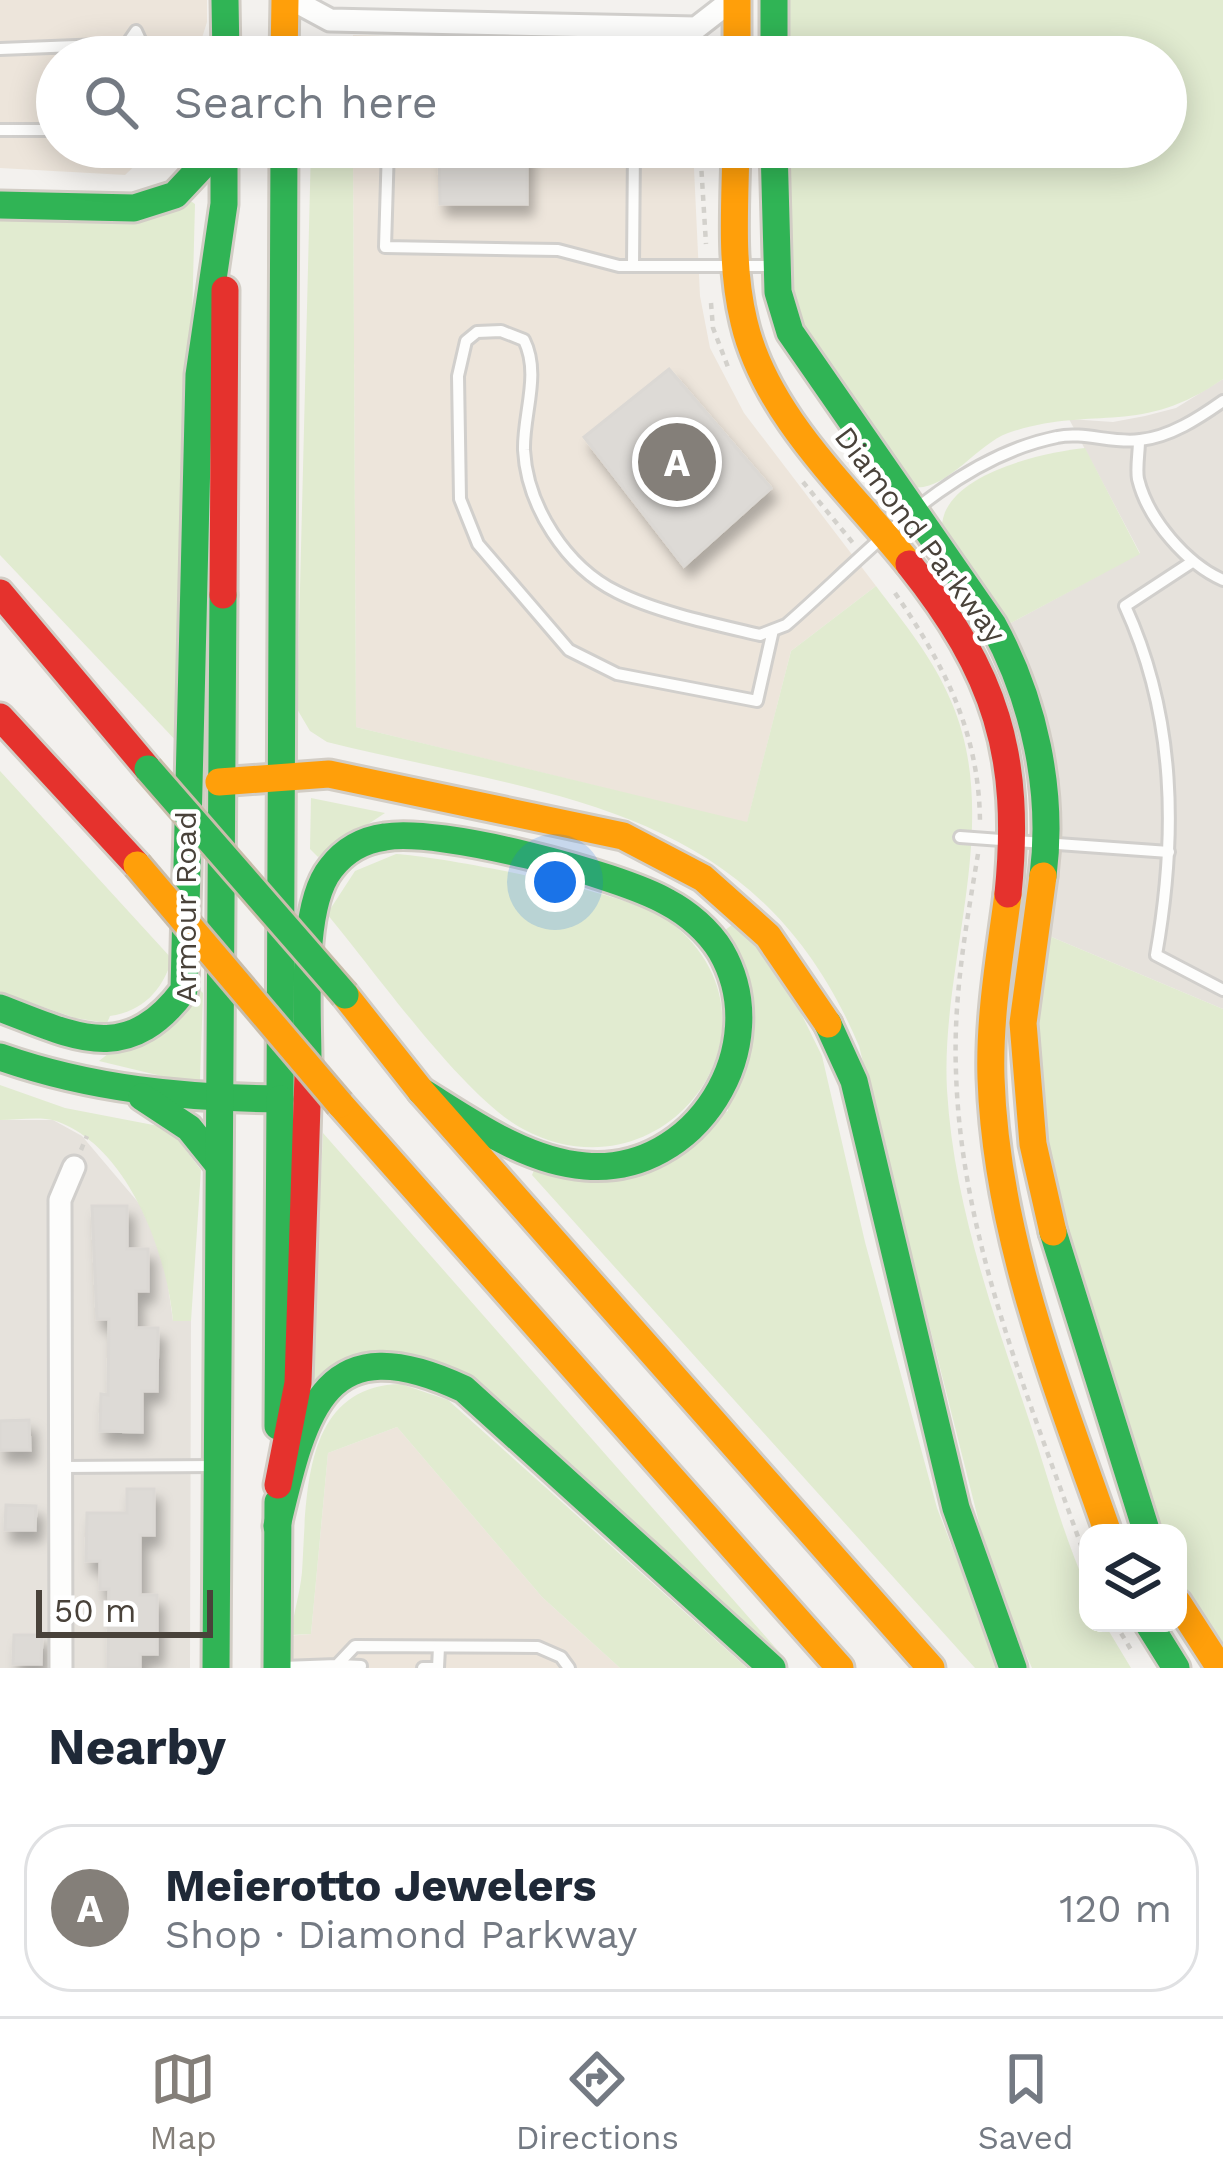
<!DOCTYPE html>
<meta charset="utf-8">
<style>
:root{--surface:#fff;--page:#f2f2f3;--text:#1f2937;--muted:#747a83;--line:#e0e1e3;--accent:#847f79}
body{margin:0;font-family:"Work Sans",sans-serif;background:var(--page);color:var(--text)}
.controls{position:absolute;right:36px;bottom:36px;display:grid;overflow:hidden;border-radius:24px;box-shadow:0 6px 30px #0003}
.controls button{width:108px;height:108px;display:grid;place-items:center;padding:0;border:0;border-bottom:3px solid var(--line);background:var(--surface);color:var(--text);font:60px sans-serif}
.scale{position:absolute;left:36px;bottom:30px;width:177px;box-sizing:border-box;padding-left:12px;border:6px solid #49423a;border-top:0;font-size:33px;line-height:42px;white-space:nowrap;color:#49423a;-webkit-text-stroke:9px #fff;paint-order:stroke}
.you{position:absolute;left:555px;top:882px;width:42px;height:42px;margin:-30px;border:9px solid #fff;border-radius:50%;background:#1a73e8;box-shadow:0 0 0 18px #1a73e833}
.badge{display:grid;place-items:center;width:78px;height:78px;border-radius:50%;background:var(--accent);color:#fff;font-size:39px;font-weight:700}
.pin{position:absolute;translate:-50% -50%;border:6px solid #fff;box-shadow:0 3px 12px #0006}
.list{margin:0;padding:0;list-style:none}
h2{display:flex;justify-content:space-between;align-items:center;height:156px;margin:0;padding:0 48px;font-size:51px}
h2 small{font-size:39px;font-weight:400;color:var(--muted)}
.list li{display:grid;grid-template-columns:78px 1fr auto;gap:36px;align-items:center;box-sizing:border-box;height:168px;margin:0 24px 24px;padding:0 24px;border:3px solid var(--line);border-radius:48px}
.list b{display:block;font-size:45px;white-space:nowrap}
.list p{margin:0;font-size:39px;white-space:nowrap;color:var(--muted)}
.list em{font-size:39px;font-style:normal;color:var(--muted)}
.icon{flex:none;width:66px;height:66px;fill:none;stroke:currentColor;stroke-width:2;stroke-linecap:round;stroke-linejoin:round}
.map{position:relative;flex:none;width:1223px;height:1668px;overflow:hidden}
.search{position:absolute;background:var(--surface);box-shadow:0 6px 30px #0003;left:36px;right:36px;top:36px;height:132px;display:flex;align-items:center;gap:30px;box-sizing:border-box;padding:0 42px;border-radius:66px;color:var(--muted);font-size:45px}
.sheet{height:348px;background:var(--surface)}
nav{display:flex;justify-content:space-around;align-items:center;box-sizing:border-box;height:168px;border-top:3px solid var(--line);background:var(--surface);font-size:33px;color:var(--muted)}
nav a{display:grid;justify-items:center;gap:6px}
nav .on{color:var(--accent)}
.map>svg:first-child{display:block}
</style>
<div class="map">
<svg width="1223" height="1668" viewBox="0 0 1223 1668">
<defs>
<filter id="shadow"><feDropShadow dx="6" dy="11" stdDeviation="6" flood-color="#0004"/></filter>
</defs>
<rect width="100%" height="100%" fill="#f3f1ee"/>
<!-- residential -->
<g fill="#e6e2dc">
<polygon points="1223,379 1223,1009 1042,933 1052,878 1007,625 1140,553 1069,419 1113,422 1145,416 1176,408"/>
<polygon points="0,1120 53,1120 82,1136 148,1214 164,1258 173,1321 191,1321 190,1668 0,1668"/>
</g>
<!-- commercial -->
<g fill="#ede5db">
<polygon points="0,0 207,0 207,22 196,57 57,57 57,147 154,147 125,175 0,168"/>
<polygon points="353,35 674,44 687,46 687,57 353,57"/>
<polygon points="353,147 693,147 700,296 710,348 744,413 876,586 791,651 747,823 356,727"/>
<polygon points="397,1427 542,1597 620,1668 287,1668 287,1636 311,1634 328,1453"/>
</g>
<!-- green -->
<g fill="#e1ebd0">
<path d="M779 0H1223V379C1138 438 1093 404 1008 433 977 444 945 493 912 487L796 336 778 147H1166V57H779Z"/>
<path d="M311 147H353L356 727 747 822 791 651 876 586C904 623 933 658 951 701 1004 823 940 962 947 1090 954 1207 994 1315 1031 1426 1049 1480 1064 1538 1088 1590V1623H1104L1131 1668H1032L994 1582 859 1046C756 802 553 798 327 742L310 731 297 709Z"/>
<polygon points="192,202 195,204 181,746 0,555 0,218"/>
<path d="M1085 448 1140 554 1007 625 942 530C939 475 1044 452 1085 448Z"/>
<path d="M0 771 172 959C162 991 143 1011 110 1016L107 1023 75 1018 0 992Z"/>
<polygon points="311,798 385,813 318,857 310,849"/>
<path d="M396 854C446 857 634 893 669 921 800 1022 666 1206 523 1129 463 1097 374 970 327 914L355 871Z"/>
<polygon points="737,921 793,997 822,1056 865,1242 937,1508 999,1668 975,1668 532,1175 535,1168 553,1175 728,1111 724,931"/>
<polygon points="1042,933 1223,1009 1223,1657 1178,1586 1178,1533 1157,1533 1034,1124"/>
<polygon points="195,985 203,993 200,1080 182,1081 99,1061"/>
<path d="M0 1085 65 1108 169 1128 201 1170 191 1321H173C167 1253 128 1146 56 1121 40 1116 17 1120 0 1120Z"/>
<polygon points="323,1133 781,1654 468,1374 311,1383"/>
<path d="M401 1384 448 1400 747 1668H620L542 1597 397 1427 328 1453 311 1634 291 1635C293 1614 300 1594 302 1572 307 1498 301 1386 401 1384Z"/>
</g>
<!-- building -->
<g fill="#dddad6" stroke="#dbd8d4" stroke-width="3" filter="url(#shadow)">
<polygon points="439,147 527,147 527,204 440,204"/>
<polygon points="669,369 771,488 684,566 584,437"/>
<polygon points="92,1206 127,1206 127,1249 148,1249 148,1291 136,1291 136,1328 158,1328 157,1391 142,1391 142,1432 100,1431 101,1394 108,1395 109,1319 97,1319"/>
<polygon points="29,1420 30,1450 0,1450 0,1421"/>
<polygon points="127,1489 154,1489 154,1535 140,1535 140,1595 157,1595 157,1654 140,1654 140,1668 108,1668 109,1589 100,1589 100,1561 86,1561 87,1513 127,1513"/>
<polygon points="6,1505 36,1506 35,1530 5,1530"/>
<polygon points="14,1635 42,1635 41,1664 13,1664"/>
</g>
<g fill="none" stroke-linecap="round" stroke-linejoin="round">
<!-- lane casing -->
<g stroke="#d1cfcc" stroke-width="16">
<g id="lane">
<polyline points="0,49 127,44 136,31 148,57"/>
<polyline points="0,130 57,130"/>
<polyline points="388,147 385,247 558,250 619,266 773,266"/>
<polyline points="633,266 634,147"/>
<path d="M1139 441C1139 452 1136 468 1138 479 1148 520 1187 564 1223 580"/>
<path d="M1192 562 1125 606C1176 717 1177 836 1156 955L1223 990"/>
<path d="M773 630 757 701 617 674 569 650 478 544 460 499 458 376 466 341 477 332 501 331 524 340C541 374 523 414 524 450 527 506 566 567 617 592 656 612 718 625 760 635L786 625C867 555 948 459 1057 437 1083 431 1113 444 1140 440 1170 437 1199 418 1223 401"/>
<polyline points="960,837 1169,852"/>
<polyline points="63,1467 215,1466"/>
<polyline points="338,1665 361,1666"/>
<polyline points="283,1667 337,1665 355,1646 538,1647 561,1657 569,1668"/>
<polyline points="423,1668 438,1668 439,1647"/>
</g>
</g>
<!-- street casing -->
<g stroke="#d1cfcc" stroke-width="27">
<g id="street">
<polyline points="293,0 330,20 696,28 732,0"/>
<polyline points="61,1668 60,1200 74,1167"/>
</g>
</g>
<!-- fast casing -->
<g stroke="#d2cdc5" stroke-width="33">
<g id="fast">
<polyline points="225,0 226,57"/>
<polyline points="774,0 774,57"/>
<path d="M774 147 778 292 790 332 993 625C1034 700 1054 791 1043 876"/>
<polyline points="0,205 134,208 175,195 220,147"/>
<path d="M0 1008C76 1037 127 1066 184 990L199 375 224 204V147"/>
<polyline points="828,1024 854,1081 956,1508 1013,1668"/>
<path d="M0 1057C91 1089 184 1098 280 1099L284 147"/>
<path d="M308 1074C309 1021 298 909 331 868 344 851 363 840 385 837 439 827 618 874 667 902 688 913 709 931 721 951 776 1046 696 1176 585 1166 525 1161 471 1122 421 1091"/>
<polyline points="142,1097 189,1128 218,1164"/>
<polyline points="1053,1232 1147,1533"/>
<polyline points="278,1426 280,1099"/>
<path d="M277 1526C305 1407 325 1324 464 1389L772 1668"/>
<polyline points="1148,1623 1176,1668"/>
<polyline points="216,1668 223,595"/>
<polyline points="277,1668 278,1502"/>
</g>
</g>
<!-- slow casing -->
<g stroke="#d2cdc5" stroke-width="33">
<g id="slow">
<polyline points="737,0 737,57"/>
<polyline points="284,57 285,0"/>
<path d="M736 147C735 205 730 265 744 322 766 417 850 490 909 564"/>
<polyline points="219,782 329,774 623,836 703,878 768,936 828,1024"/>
<polyline points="1043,876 1023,1023 1033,1144 1053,1232"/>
<path d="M1008 894C1000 955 989 1017 991 1078 996 1235 1057 1387 1108 1533"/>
<polyline points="345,995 421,1091 931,1668"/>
<polyline points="340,1104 840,1668"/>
<polyline points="1178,1603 1220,1668"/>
</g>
</g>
<!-- jam casing -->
<g stroke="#d2cdc5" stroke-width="33">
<g id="jam">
<path d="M909 564C996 673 1022 755 1008 894"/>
<polyline points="0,593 148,769"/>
<polyline points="223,595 225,290"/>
<polyline points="0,717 137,865"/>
<polyline points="278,1485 298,1383 308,1074"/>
</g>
</g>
<!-- path -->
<g stroke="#d3d1cc" stroke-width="4.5" stroke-dasharray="6 6" stroke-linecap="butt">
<polyline points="700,147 706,244"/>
<polyline points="711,303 713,328 728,367"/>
<polyline points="803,482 853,543"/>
<path d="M895 593C945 666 980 734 980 825"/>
<path d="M978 854C966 926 953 998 956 1072 961 1243 1032 1405 1088 1565"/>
<polyline points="81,1150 87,1136"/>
<polyline points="1115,1623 1133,1653"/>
</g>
<!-- lane -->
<use href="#lane" stroke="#fdfdfc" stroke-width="10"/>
<!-- street -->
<use href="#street" stroke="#fdfdfc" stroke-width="21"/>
<!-- fast -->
<use href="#fast" stroke="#30b455" stroke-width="27"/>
<!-- slow -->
<use href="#slow" stroke="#ff9f0a" stroke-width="27"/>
<!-- jam -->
<use href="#jam" stroke="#e5322d" stroke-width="27"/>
<!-- fast-bridge casing -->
<g stroke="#c9bdab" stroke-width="33" stroke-linecap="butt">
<polyline id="fast-bridge" points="148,769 345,995"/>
</g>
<!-- slow-bridge casing -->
<g stroke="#c9bdab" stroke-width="33" stroke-linecap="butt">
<polyline id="slow-bridge" points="137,865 340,1104"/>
</g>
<!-- fast-bridge -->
<use href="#fast-bridge" stroke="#30b455" stroke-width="27"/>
<!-- slow-bridge -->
<use href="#slow-bridge" stroke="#ff9f0a" stroke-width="27"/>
</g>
<g text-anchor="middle" stroke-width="9" stroke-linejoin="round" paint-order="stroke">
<!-- street labels -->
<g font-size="30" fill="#49423a" stroke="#fff">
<text transform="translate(920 535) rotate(53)" y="10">Diamond Parkway</text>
<text transform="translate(186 907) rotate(-90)" y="10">Armour Road</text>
</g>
</g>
</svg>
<div class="controls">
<button><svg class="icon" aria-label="layers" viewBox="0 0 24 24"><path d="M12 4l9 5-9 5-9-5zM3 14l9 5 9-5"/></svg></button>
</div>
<div class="scale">50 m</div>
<div class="you"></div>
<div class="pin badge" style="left:677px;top:462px">A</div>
<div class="search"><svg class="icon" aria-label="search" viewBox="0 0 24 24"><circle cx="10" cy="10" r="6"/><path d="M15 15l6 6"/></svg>Search here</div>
</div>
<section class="sheet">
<h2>Nearby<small></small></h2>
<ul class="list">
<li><span class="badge">A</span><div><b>Meierotto Jewelers</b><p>Shop · Diamond Parkway</p></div><em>120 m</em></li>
</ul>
</section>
<nav>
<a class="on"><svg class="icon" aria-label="map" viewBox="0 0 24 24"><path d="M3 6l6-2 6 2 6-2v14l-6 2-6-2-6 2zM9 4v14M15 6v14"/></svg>Map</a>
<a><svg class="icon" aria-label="directions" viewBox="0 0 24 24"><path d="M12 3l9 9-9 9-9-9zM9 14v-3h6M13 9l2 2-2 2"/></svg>Directions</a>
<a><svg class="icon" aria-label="saved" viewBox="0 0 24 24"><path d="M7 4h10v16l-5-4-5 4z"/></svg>Saved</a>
</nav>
